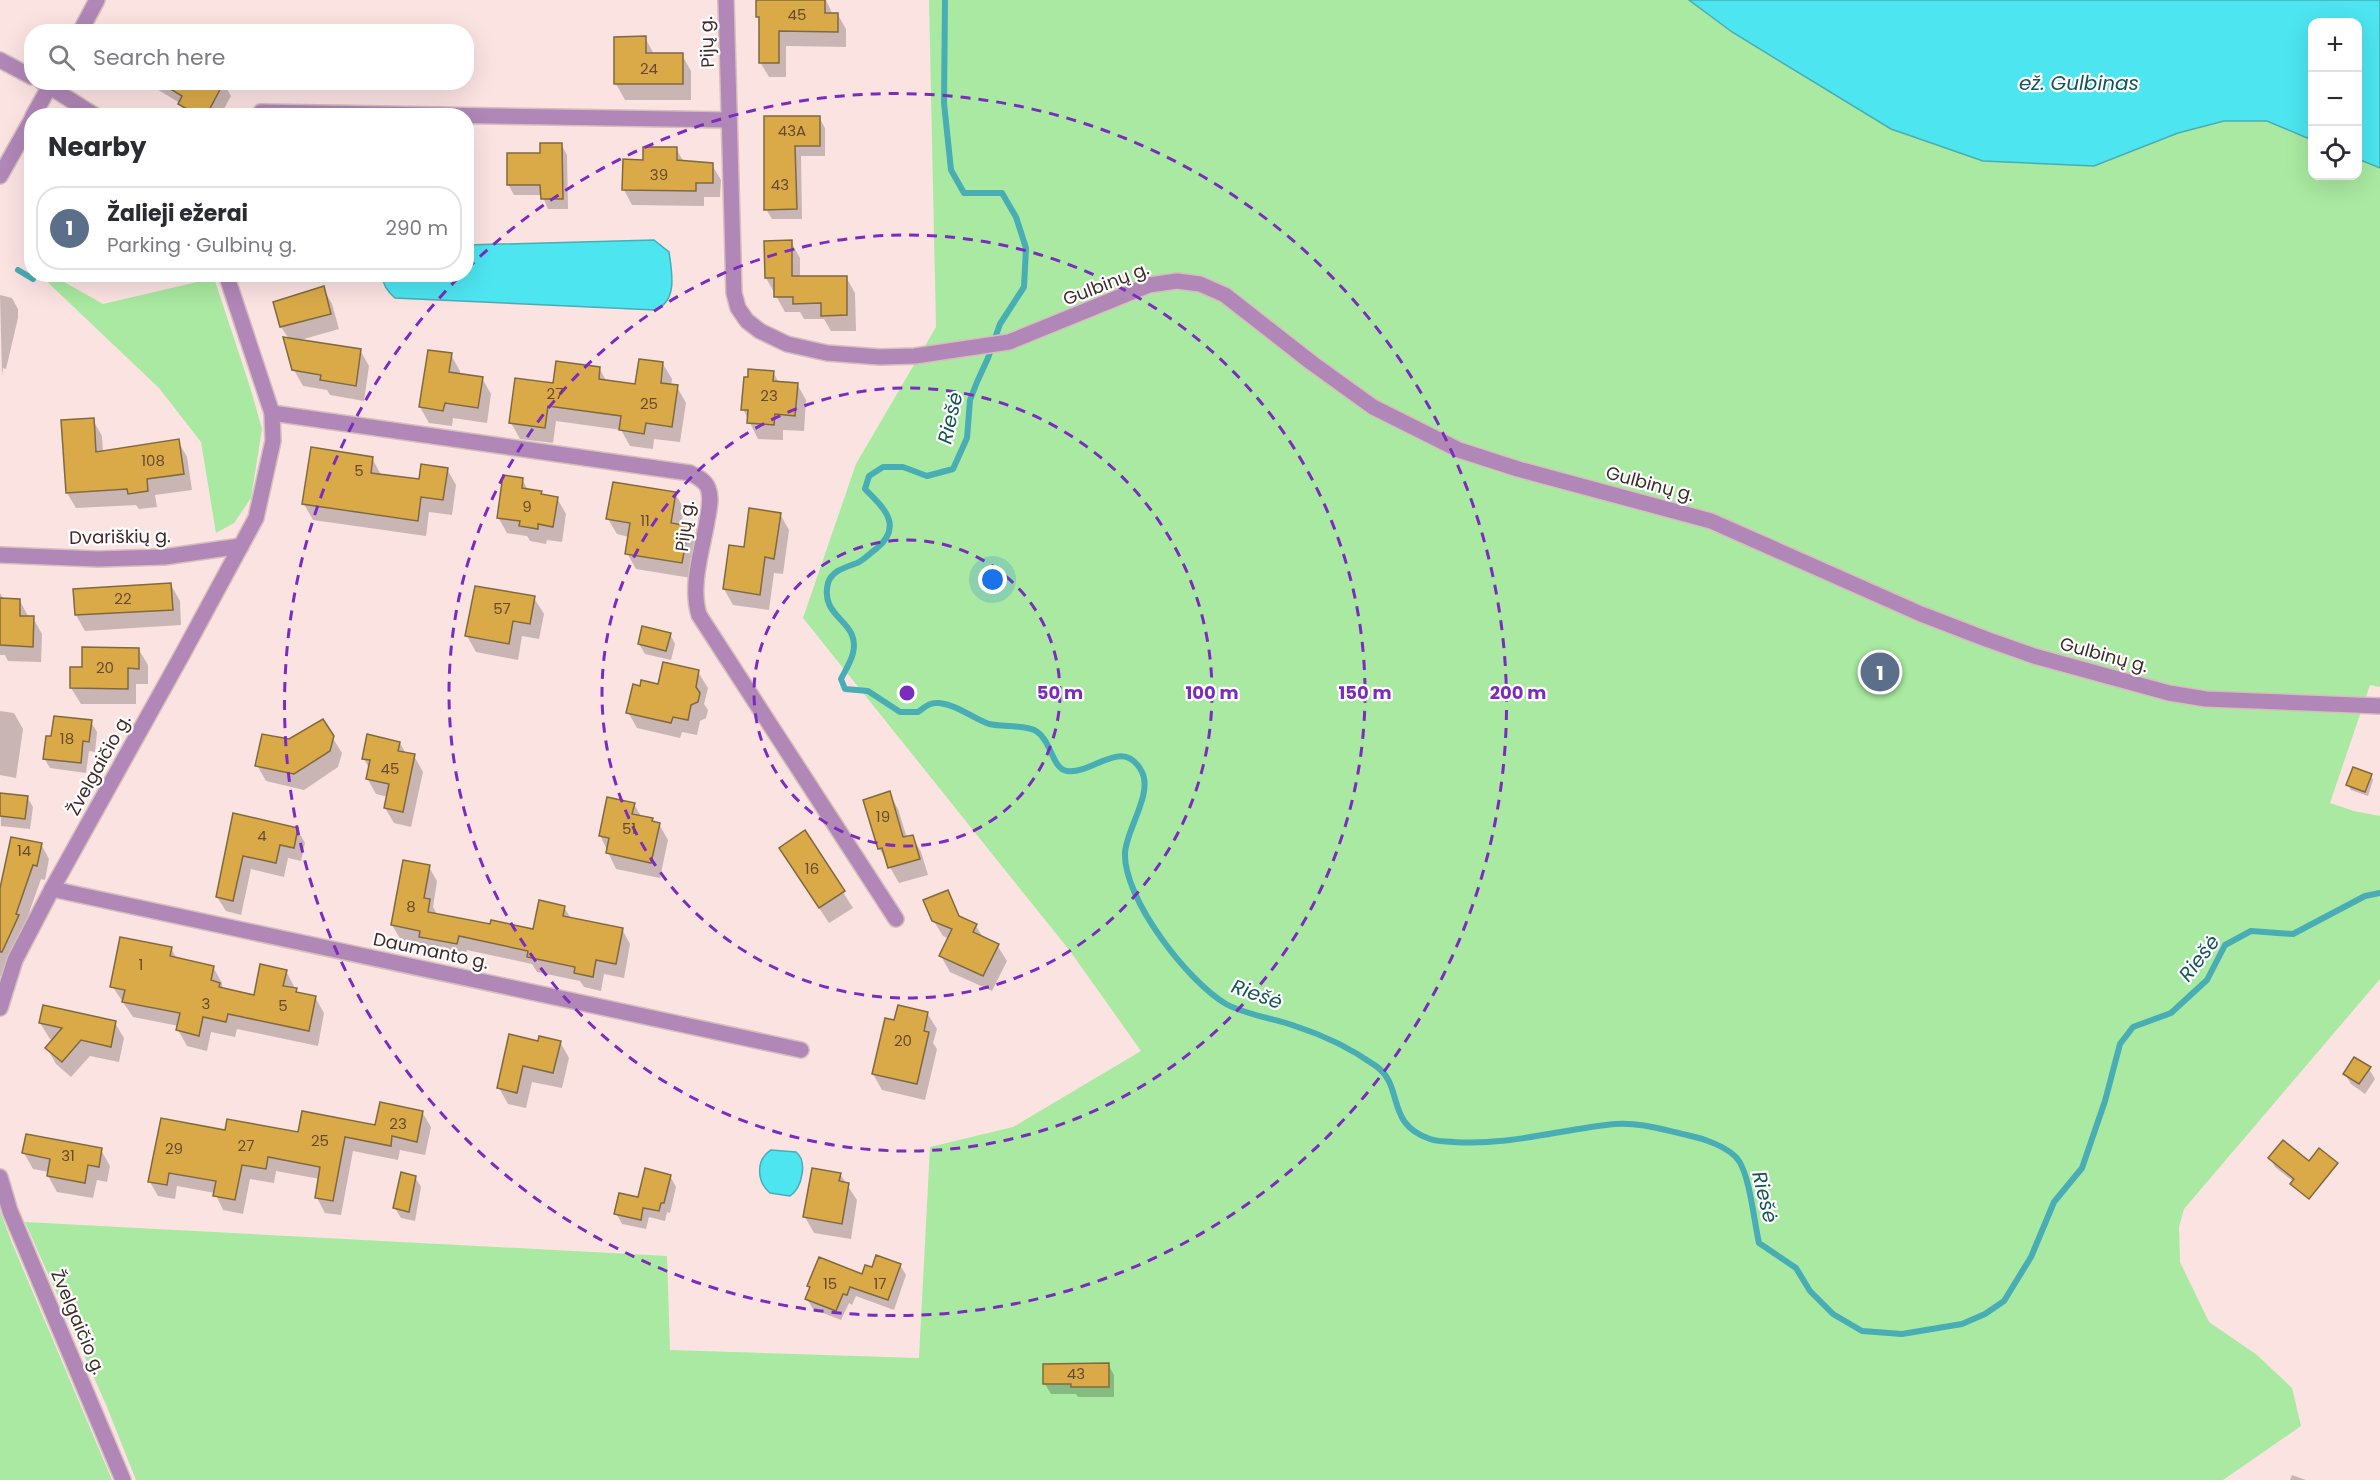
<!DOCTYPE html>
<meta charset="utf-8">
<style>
:root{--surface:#fff;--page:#f7f7f7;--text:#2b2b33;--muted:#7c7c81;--line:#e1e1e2;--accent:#db2777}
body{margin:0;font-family:Poppins,sans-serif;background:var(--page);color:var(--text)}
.controls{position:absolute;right:18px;top:18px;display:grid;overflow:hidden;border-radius:12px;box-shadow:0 6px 24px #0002}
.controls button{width:54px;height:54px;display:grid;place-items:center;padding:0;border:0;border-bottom:2px solid var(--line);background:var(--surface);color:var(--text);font:30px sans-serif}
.you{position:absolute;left:993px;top:580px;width:21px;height:21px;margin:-15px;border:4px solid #fff;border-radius:50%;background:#1a73e8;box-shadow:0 0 0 9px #1a73e833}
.badge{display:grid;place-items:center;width:39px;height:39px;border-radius:50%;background:var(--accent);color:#fff;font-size:20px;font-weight:700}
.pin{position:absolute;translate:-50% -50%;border:3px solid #fff;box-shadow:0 2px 6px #0006}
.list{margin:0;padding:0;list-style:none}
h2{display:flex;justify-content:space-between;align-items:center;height:78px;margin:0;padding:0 24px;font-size:26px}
h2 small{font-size:20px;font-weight:400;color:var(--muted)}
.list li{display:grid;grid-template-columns:39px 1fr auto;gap:18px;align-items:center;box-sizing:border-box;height:84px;margin:0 12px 12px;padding:0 12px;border:2px solid var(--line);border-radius:24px}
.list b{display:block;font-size:22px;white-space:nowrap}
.list p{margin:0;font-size:20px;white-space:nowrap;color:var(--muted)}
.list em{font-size:20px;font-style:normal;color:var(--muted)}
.icon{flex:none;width:33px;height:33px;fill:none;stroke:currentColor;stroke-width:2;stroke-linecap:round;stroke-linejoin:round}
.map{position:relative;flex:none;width:2380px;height:1480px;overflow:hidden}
.search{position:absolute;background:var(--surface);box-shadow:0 6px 24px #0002;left:24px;top:24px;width:450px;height:66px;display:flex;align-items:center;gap:15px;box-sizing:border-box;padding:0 21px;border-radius:24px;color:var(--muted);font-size:22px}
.panel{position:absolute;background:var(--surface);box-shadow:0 6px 24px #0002;left:24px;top:108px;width:450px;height:174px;border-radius:24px}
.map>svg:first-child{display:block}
</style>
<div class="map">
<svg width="2380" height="1480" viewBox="0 0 2380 1480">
<rect width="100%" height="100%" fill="#fbe3e2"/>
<!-- green -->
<g fill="#a9e9a1">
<polygon points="929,0 1689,0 1732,32 1891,129 1983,161 2094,166 2178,133 2224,121 2267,121 2312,140 2312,176 2358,176 2358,159 2380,168 2380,687 2370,685 2330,803 2354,811 2380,816 2380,979 2184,1209 2179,1227 2180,1262 2209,1322 2257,1355 2292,1388 2301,1426 2223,1480 136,1480 107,1407 25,1222 667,1256 670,1350 919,1358 930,1147 1013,1127 1141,1051 1070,951 803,618 856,464 936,327"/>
<polygon points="40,275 52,275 103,304 214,278 251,390 262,429 251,498 234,523 216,533 201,442 159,388"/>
<polygon points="0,1211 12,1243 112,1480 0,1480"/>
</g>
<!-- water -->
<g fill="#4ce5f0" stroke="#48adb4" stroke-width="1.5">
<polygon points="1689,0 2380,0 2380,168 2358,159 2358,22 2312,22 2312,140 2267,121 2224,121 2178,133 2094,166 1983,161 1891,129 1732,32"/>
<path d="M654 240 669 252C672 273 678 301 655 310L395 298C387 291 383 285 382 275L466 274 467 245Z"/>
<path d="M771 1150 796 1152C808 1161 802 1188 790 1196L770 1193C757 1182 755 1160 771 1150Z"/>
</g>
<!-- shadow -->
<g fill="#0003">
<polygon points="758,0 826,0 833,15 838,15 846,29 846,47 786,46 786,77 769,77 760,62"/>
<polygon points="615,38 645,38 654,54 682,55 691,71 691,100 625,100 616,84"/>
<polygon points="145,82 223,82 231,96 220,116 187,116 180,103"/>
<polygon points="819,117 825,128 825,156 801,156 802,219 772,219 766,209 766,118"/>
<polygon points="561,144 567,155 568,209 548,209 542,195 514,195 508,184"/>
<polygon points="676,149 684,162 712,165 721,180 720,197 704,197 704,206 632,205 624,190 644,161"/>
<polygon points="791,242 800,258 800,278 846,277 855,293 856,331 831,331 824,319 804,319 800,312 785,312 766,278"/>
<polygon points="323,288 332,304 339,329 297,341 360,350 369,366 364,401 330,395 327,390 303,386 294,370 289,339 281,327 274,303"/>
<polygon points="0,295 12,298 18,309 18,318 6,369 3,368 2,376"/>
<polygon points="451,355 460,371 460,375 482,378 491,394 487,423 453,418 452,426 429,423 420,407"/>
<polygon points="663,364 672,379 671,386 677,387 686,403 680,442 654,439 653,449 630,446 621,430 556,421 553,443 520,439 511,423 554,385 599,368 607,382 637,386"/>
<polygon points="773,372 779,383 797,384 806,400 804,431 783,430 783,440 758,439 743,409"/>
<polygon points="93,420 102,436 103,452 178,441 187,457 192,490 155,495 157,507 139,509 136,505 76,508 67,493"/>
<polygon points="372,458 381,475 420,480 447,469 456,485 452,515 429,512 426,536 313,520 304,504"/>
<polygon points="522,479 528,490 557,498 566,514 562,542 547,540 546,544 530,541 527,536 507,533 498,517"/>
<polygon points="675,493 684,509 681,526 688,527 697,543 691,578 636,569 627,553 629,537 617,534 608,519"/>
<polygon points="780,514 789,530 783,574 774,573 769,610 733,605 724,589"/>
<polygon points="171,585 180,601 181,625 85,631 76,615 75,591"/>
<polygon points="0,593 4,600 20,601 29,618 33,618 42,634 41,662 8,661 5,655 0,655"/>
<polygon points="534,598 544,614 539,639 522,636 518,660 476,652 467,636"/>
<polygon points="670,634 675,644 671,660 645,654 639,644"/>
<polygon points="139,650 148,665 148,684 136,684 136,704 81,704 71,688 71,669 84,669"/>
<polygon points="698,672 708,688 704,704 708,710 706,718 700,721 697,735 682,732 680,738 637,728 628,712 641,688 659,686"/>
<polygon points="0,711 14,713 23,729 16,778 0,775"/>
<polygon points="91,722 97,732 95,752 89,751 86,773 50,768 44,758 53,738"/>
<polygon points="332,737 342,753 338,767 304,790 266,781 257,765 289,741"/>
<polygon points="400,743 406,754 414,756 423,772 411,827 394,823 385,808 388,797 376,794 367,778 369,768 364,759"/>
<polygon points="2371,775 2373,780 2368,796 2351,790 2348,785"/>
<polygon points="889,793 898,809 907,838 912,836 921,852 928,875 899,883 879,848"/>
<polygon points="0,794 27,797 33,807 30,829 1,826"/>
<polygon points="634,804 642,818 652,820 654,823 659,824 668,840 660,878 616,869 600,835"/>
<polygon points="234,815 297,829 305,843 301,861 288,858 284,877 251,869 241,915 226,911 217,897"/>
<polygon points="805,832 853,908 829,923 790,864"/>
<polygon points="41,844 49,859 45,880 41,879 24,927 26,931 0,977 0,884 2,885"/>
<polygon points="429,867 437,881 433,907 438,916 491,926 535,931 564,907 571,919 622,929 630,944 624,978 604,974 601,991 584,987 580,981 537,972 532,964 467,950 465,958 429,951 424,944 401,940 392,925"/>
<polygon points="948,892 961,919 976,926 984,939 997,945 1007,961 992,991 950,972 941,956 949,939 943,936 933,920"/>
<polygon points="171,948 177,959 213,967 222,983 223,990 255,997 286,971 298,994 315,997 324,1013 318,1046 237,1029 235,1037 211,1032 207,1051 187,1046 178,1030 179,1026 133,1017 112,986"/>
<polygon points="927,1013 937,1029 933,1043 937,1049 925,1100 882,1090 873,1074 895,1022"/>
<polygon points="40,1023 115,1023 124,1038 119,1062 90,1056 71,1077 56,1064 47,1048 54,1040 50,1039"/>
<polygon points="539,1042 560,1042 569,1058 562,1088 532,1082 526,1108 508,1104 499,1088"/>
<polygon points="2369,1069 2375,1079 2365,1094 2351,1084 2345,1074"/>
<polygon points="422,1112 431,1127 425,1155 400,1150 398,1160 353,1151 341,1215 325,1213 317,1198 320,1179 276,1171 274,1183 250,1179 243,1214 223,1210 215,1193 177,1186 175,1199 158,1196 150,1182 226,1132 299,1134 376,1127"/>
<polygon points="2283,1142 2309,1194 2275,1167 2270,1158"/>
<polygon points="101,1150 110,1166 107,1182 97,1180 93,1198 57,1192 48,1176 49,1172 33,1169 24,1153"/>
<polygon points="840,1174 857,1200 851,1239 814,1233 805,1217"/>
<polygon points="670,1176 676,1187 670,1213 667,1212 665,1221 649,1217 646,1229 622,1224 616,1213"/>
<polygon points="415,1177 421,1187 415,1221 401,1218 395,1208"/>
<polygon points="900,1265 906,1275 894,1310 856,1296 852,1305 849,1303 841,1320 813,1309 807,1299 811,1289 809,1286 862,1276 873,1269"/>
<polygon points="1108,1364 1114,1375 1114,1397 1078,1397 1076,1394 1051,1394 1045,1384"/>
<polygon points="2292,1475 2306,1480 2290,1480"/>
</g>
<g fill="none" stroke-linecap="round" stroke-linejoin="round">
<!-- stream -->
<g stroke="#48adb4" stroke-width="6">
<path d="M945 0 944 103 951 170 964 193H1002L1016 217 1026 248 1024 287 1000 324 988 358 977 382 970 400 967 438 953 469 927 476 903 467H883L869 476 865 489C884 508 904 526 876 549 870 553 864 560 857 563 847 567 832 570 828 583 819 619 861 620 853 653 851 662 845 671 841 679L845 689 868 691 900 712H918C925 707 930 702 939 703 958 705 972 718 989 724 1002 727 1027 725 1036 731 1052 741 1052 769 1067 771 1093 775 1123 735 1142 772 1153 794 1126 830 1125 853 1123 898 1188 982 1226 1004 1246 1015 1273 1018 1295 1026 1323 1035 1352 1049 1376 1066 1405 1087 1384 1123 1430 1139 1438 1142 1446 1141 1454 1142 1508 1146 1562 1129 1615 1124 1639 1122 1664 1130 1687 1135 1702 1138 1730 1147 1739 1161 1750 1178 1754 1221 1759 1243L1796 1268 1810 1291 1833 1314 1862 1331 1902 1334 1962 1324 1985 1314 2004 1301 2031 1257 2054 1202 2082 1168 2105 1101 2120 1044 2133 1027 2171 1013 2207 980 2225 945 2251 931 2293 934 2365 896 2380 893"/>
<polyline points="18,270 33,279"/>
</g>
</g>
<!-- building -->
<g fill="#daaa49" stroke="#80693e" stroke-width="1.5">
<polygon points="756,0 825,0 825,13 838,13 838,32 779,31 779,63 759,63 759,17 756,17"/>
<polygon points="646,36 646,53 683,53 683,84 614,84 614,37"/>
<polygon points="159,82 224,82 206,116 199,116 178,104 182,96"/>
<polygon points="764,116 820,116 820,146 795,146 797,209 764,210"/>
<polygon points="540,143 562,143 563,199 541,199 540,185 507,185 507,153 540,153"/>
<polygon points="643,147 677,147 677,160 713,163 713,183 696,183 696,191 622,190 623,159 643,160"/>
<polygon points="792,240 792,276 847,276 847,315 821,316 821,303 793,304 793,297 774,297 774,278 765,278 764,241"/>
<polygon points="324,286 331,314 280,327 273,302"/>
<polygon points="283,337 361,349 356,386 320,380 321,375 292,370"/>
<polygon points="428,350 452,353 449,372 483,377 478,408 445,403 443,411 419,407"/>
<polygon points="639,359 663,362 661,383 678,385 672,427 646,423 644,434 619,430 621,416 548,406 545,428 509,423 515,378 553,383 556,361 600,367 599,379 635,384"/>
<polygon points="748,369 774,371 773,381 798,383 795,416 775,414 774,425 747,423 748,410 741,410 744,377 748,377"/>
<polygon points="94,418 96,452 179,439 184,474 147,479 148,491 128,494 127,489 66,493 61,420"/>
<polygon points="311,447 373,457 371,473 419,479 421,464 448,468 443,500 421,497 418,521 302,504"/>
<polygon points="503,475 523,478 522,488 542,491 541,494 558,497 553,527 538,524 538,529 519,526 520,521 497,518"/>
<polygon points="613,482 676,492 671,523 689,526 682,563 625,554 630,523 606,519"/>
<polygon points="749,508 781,513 774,559 765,557 760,595 723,589 729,545 744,547"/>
<polygon points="171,583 173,610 75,615 73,589"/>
<polygon points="475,586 535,596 530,624 513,621 509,644 465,636"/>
<polygon points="0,598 20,599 20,616 34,616 33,647 0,645"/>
<polygon points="642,626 671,633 666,651 638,644"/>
<polygon points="82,647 139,648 139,669 128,668 128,689 70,688 70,667 82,667"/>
<polygon points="663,662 699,670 696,687 700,693 698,702 691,705 688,720 673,717 671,723 626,713 633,684 640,686 641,680 658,684"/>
<polygon points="54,716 92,720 89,742 83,741 81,763 43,759 46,736 51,736"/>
<polygon points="323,719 334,736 330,751 294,774 255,766 262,734 289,739"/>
<polygon points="367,734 400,742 398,751 415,754 403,812 384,808 389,784 366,779 370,760 362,759"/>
<polygon points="2353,767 2372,774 2365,792 2346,785"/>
<polygon points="890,791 903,837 913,835 920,859 888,868 882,848 878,849 863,800"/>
<polygon points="0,793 28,796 25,819 0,816"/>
<polygon points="607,797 635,803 632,814 653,818 652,821 660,823 651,863 606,853 609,838 599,836"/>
<polygon points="233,813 298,828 294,848 280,845 276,863 243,856 233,901 216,897"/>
<polygon points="805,830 845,891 819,908 779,848"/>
<polygon points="11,837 42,843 37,866 33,865 16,914 19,915 2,952 0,952 0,888"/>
<polygon points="403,860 430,865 424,898 430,899 428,912 490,924 491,920 533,929 539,900 565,906 563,916 623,928 616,964 596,960 593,977 574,973 575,967 527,957 528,951 459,936 457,944 419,937 420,931 391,925"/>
<polygon points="948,890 959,916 977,924 973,932 999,944 983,976 939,956 952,929 932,921 923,900"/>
<polygon points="120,937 172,947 170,956 214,966 211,980 220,983 219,987 254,995 260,964 287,970 283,986 297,988 296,992 316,996 309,1031 228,1014 226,1022 203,1017 199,1036 176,1030 180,1013 122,1002 125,990 110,987"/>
<polygon points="43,1005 116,1021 111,1047 81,1040 62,1062 45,1048 62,1028 39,1023"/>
<polygon points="898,1005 928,1012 924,1031 929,1032 917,1084 872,1074 885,1018 894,1020"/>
<polygon points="509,1034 538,1041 539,1036 561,1041 553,1073 523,1066 517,1093 497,1088"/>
<polygon points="2354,1057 2371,1067 2359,1084 2343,1074"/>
<polygon points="380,1102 423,1111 417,1142 392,1136 391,1146 345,1137 333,1201 315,1198 320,1167 268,1157 266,1169 242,1165 235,1200 213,1196 216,1181 169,1173 167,1185 148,1182 161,1118 225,1130 227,1119 298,1132 302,1111 375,1125"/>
<polygon points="26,1134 102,1148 99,1167 88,1165 85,1183 47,1176 50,1159 22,1153"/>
<polygon points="2283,1140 2309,1161 2319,1148 2338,1163 2309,1199 2290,1184 2294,1179 2268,1158"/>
<polygon points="645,1168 671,1175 664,1203 661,1203 659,1211 643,1208 641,1220 614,1214 619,1193 638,1197"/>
<polygon points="812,1168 841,1173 839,1181 849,1183 842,1224 803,1217"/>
<polygon points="401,1172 416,1176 409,1212 393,1208"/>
<polygon points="876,1255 901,1264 888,1300 850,1287 847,1295 843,1294 836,1311 805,1299 810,1287 807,1286 819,1257 862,1274 865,1265 872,1267"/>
<polygon points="1109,1363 1109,1387 1071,1387 1071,1384 1043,1384 1043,1364"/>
</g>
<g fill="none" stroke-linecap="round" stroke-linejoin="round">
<!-- minor casing -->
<g stroke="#d6bebd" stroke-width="18">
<g id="minor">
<polyline points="726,0 734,293 738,308 747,321 760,331 787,344 827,353 880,357 915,356 1009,342 1149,285 1177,281 1200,284 1225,295 1312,363 1373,407 1459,450 1518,469 1711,521 1921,614 1986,639 2034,656 2169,693 2206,699 2380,706"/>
<polyline points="80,32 97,0"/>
<polyline points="0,60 32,77"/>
<polyline points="42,82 96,116"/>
<polyline points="33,116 52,82"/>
<polyline points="259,116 261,112 729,120"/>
<polyline points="0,176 32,119"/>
<path d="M272 413 690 473C697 477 705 480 708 488 712 498 709 510 707 521 702 551 690 585 699 615L896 919"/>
<polyline points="0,555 98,559 164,557 241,546"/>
<polyline points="52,889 801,1050"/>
<polyline points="0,1008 15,960 52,889 182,655 256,518 273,441 272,413 226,274"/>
<polyline points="0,1177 10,1211 123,1480"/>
</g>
</g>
<!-- minor -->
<use href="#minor" stroke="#b087b7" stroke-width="15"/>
</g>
<!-- distance rings -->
<g fill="none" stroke="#7b2cbf" stroke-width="3" stroke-dasharray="10 8">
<circle cx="907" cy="693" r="153"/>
<circle cx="907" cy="693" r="305"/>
<circle cx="907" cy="693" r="458"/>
<path d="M467 269A611 611 0 1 1 460 276"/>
</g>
<g text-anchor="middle" stroke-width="4.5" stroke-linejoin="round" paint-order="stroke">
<!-- number labels -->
<g font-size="15" fill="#664a31">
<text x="797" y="20">45</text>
<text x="649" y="74">24</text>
<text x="792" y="136">43A</text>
<text x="659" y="180">39</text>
<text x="780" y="190">43</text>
<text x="555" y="399">27</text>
<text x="769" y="401">23</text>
<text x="649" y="409">25</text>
<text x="153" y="466">108</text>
<text x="359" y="476">5</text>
<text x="527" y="512">9</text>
<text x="645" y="526">11</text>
<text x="123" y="604">22</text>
<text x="502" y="614">57</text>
<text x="105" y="673">20</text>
<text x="67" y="744">18</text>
<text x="390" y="774">45</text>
<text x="883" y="822">19</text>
<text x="629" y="834">51</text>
<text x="262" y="841">4</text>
<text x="24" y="856">14</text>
<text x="812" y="874">16</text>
<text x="411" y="912">8</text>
<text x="141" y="970">1</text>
<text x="206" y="1009">3</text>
<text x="283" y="1011">5</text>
<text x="903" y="1046">20</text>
<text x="398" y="1129">23</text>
<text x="320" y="1146">25</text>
<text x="246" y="1151">27</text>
<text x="174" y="1154">29</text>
<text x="68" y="1161">31</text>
<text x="830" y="1289">15</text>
<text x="880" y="1289">17</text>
<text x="1076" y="1379">43</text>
</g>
<!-- street labels -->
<g font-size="18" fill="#402a29" stroke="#fff">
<text transform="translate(707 42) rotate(-92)" y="6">Pijų g.</text>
<text transform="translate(1106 284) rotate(-21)" y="6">Gulbinų g.</text>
<text transform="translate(1650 484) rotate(15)" y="6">Gulbinų g.</text>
<text transform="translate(685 526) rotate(-83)" y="6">Pijų g.</text>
<text transform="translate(120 537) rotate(-1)" y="6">Dvariškių g.</text>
<text transform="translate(2104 655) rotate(15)" y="6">Gulbinų g.</text>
<text transform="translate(99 765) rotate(-61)" y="6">Žvelgaičio g.</text>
<text transform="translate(431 951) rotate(12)" y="6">Daumanto g.</text>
<text transform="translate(78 1322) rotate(67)" y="6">Žvelgaičio g.</text>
</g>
<!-- water labels -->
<g font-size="20" font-style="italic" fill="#145459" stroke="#fff">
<text x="2079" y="90">ež. Gulbinas</text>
<text transform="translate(950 418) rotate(-77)" y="7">Riešė</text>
<text transform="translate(2199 958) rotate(-52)" y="7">Riešė</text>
<text transform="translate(1257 994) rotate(20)" y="7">Riešė</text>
<text transform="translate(1765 1197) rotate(76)" y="7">Riešė</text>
</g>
</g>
<circle cx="907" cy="693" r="9" fill="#7b2cbf" stroke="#fff" stroke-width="3"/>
<g font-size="18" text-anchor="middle" font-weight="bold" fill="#7b2cbf" stroke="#fff" stroke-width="4.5" stroke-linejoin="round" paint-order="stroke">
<text x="1060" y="699">50 m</text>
<text x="1212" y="699">100 m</text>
<text x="1365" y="699">150 m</text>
<text x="1518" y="699">200 m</text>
</g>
</svg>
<div class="controls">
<button>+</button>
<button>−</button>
<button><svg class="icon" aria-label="locate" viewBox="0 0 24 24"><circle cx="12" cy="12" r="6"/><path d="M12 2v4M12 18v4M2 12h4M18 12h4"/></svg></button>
</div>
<div class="you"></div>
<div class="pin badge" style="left:1880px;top:672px;background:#5c6f8a">1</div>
<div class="search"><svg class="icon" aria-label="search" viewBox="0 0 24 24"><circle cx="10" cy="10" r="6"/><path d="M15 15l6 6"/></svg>Search here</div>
<section class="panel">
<h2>Nearby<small></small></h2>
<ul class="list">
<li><span class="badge" style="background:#5c6f8a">1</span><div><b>Žalieji ežerai</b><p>Parking · Gulbinų g.</p></div><em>290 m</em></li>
</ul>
</section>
</div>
